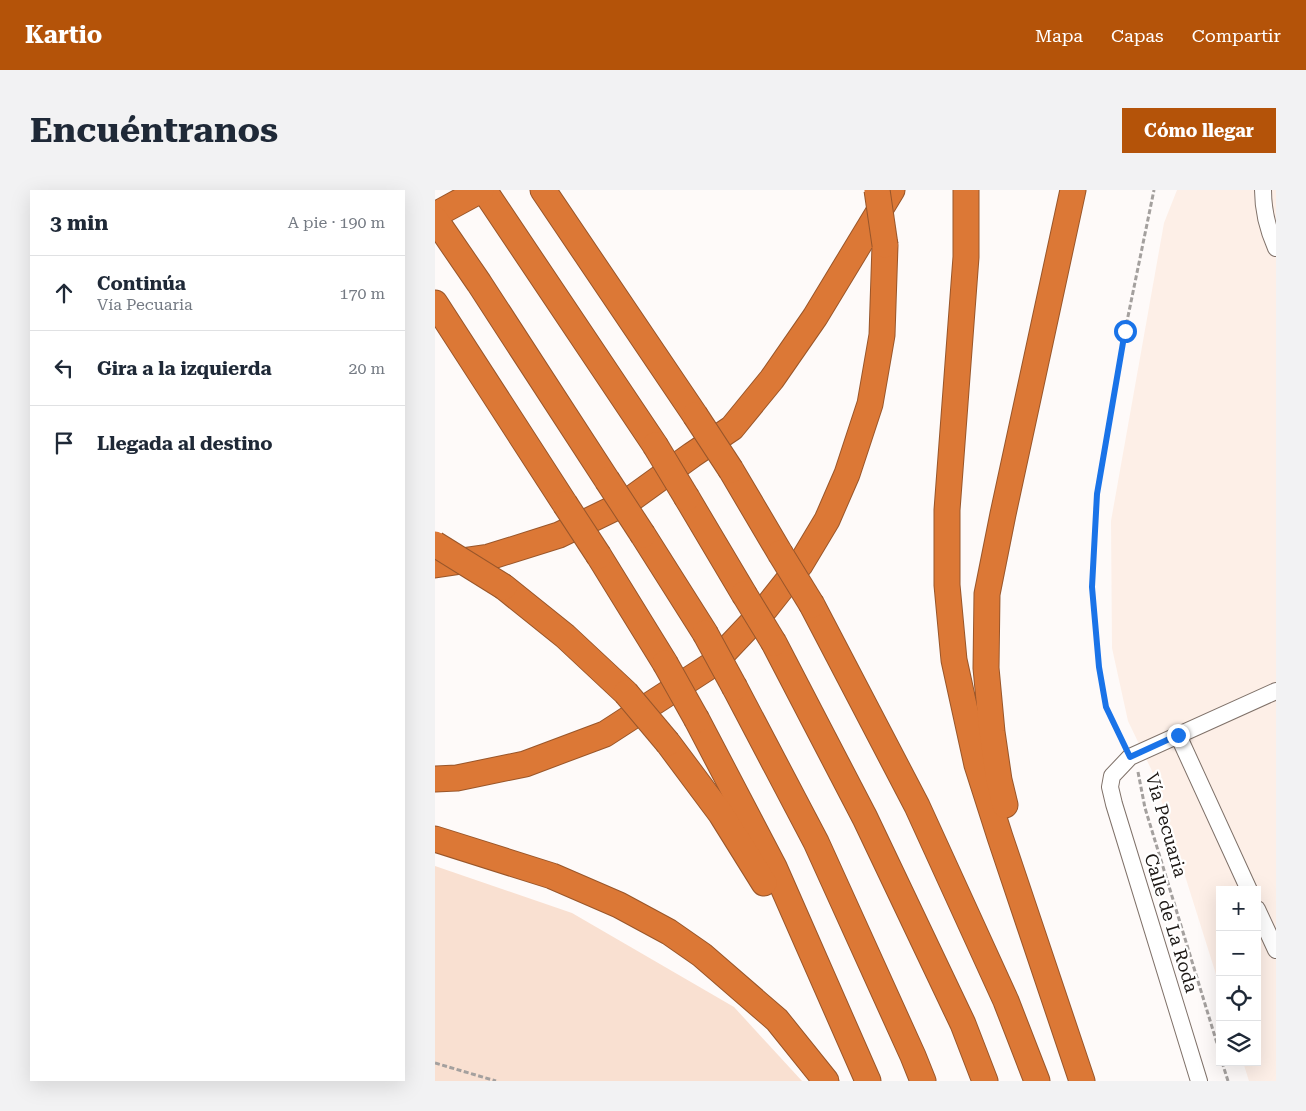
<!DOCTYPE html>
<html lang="es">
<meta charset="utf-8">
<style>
:root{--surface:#fff;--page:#f2f2f3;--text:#1f2937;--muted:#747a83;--line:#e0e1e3;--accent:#b45309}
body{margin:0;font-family:"Roboto Serif",serif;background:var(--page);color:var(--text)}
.controls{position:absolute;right:15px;bottom:15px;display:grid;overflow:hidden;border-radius:0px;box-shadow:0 5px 20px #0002}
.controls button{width:45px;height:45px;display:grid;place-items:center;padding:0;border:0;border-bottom:1px solid var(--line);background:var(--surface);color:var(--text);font:25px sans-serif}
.stop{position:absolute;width:15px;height:15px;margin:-11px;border:4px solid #1a73e8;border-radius:50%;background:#fff}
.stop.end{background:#1a73e8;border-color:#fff;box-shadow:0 1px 5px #0008}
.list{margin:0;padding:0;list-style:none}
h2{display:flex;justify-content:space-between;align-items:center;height:65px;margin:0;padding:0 20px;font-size:21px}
h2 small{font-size:16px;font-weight:400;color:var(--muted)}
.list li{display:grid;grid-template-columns:32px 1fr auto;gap:15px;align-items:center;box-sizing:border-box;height:75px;padding:0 20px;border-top:1px solid var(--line)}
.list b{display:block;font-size:19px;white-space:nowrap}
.list p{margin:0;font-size:16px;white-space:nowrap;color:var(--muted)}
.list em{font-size:16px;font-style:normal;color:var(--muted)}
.icon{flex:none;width:28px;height:28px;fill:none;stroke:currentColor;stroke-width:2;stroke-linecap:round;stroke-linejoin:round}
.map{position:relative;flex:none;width:841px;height:891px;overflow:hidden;border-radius:0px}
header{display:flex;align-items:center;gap:30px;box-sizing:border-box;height:70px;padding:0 25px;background:var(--accent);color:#fff}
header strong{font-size:24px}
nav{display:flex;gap:28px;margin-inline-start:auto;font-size:18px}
.intro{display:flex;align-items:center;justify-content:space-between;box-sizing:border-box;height:120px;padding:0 30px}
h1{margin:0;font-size:35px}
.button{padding:12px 22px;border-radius:0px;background:var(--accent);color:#fff;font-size:18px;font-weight:700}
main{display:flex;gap:30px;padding:0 30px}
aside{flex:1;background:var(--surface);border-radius:0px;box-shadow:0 5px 20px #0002}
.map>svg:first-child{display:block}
</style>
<header>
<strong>Kartio</strong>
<nav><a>Mapa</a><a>Capas</a><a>Compartir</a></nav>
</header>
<div class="intro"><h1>Encuéntranos</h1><a class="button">Cómo llegar</a></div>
<main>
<aside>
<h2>3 min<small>A pie · 190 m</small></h2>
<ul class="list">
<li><svg class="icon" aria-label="ahead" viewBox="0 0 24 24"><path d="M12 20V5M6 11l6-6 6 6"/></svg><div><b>Continúa</b><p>Vía Pecuaria</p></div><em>170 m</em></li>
<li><svg class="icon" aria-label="left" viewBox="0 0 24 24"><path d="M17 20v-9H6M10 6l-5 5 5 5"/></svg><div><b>Gira a la izquierda</b></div><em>20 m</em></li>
<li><svg class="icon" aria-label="arrive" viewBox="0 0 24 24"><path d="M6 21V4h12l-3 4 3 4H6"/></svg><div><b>Llegada al destino</b></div></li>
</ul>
</aside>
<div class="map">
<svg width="841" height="891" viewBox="0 0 841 891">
<rect width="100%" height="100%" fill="#fefaf9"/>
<!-- built -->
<polygon fill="#fdefe7" points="742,0 841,0 841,891 814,891 808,872 822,872 822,700 785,700 785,797 717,581 693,531 677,458 676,331 729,33"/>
<!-- green -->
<polygon fill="#f9e0d1" points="0,676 137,723 299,817 367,891 0,891"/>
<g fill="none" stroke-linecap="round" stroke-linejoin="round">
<!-- minor casing -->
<g stroke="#7f7169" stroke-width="18">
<g id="minor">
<path d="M828 0C828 20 833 40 841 58"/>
<polyline points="743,545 814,700"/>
<polyline points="822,719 841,760"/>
<polyline points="764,891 679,614 675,597 677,586 695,567 841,501"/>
</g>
</g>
<!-- highway casing -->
<g stroke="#99562a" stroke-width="27">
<g id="highway">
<polyline points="49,0 220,255"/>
<polyline points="108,0 260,225"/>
<polyline points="531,0 531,67 512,320 512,395 519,470 542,575 565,647 647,891"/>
<polyline points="0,25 46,0"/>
<polyline points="0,29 44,93 172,290"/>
<polyline points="0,113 130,314"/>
<polyline points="296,280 345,363"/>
<polyline points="252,308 309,404"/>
<polyline points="208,345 270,443"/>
<polyline points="164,366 230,473"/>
<polyline points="0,375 54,367 124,345 192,312 257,265 297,238 337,189 380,127 457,0"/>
<polyline points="69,397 130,446 191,503"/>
<polyline points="377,415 482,616 571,811 602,891"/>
<polyline points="339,453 430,628 528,834 550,891"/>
<polyline points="300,498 381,652 478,866 488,891"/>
<polyline points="262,530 339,677 433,891"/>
<polyline points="233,553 286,624 329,693"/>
<polyline points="0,589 22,588 90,574 170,544 278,474 331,418 365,375 392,330 412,284 435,214 447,145 450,55"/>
<polyline points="570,615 564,590 557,542 551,478 552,404 568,324 638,0"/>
<polyline points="0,649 117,686 184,715 234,742 267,765 342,830 391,891"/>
</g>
</g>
<!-- path -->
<g stroke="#a4a09e" stroke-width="3" stroke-dasharray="5 2.5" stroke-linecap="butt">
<polyline points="689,554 671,517 664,477 657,397 661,304 690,141 719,0"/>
<polyline points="703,582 710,618 785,863"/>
<polyline points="787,872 793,891"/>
<polyline points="0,873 61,891"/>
</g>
<!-- minor -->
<use href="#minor" stroke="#fff" stroke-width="16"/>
<!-- highway -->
<use href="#highway" stroke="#dc7836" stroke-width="25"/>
<!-- highway-bridge casing -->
<g stroke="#99562a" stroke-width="27" stroke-linecap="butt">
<g id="highway-bridge">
<polyline points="442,0 450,55"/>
<polyline points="260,225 296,280"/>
<polyline points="220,255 252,308"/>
<polyline points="172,290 208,345"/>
<polyline points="130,314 164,366"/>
<polyline points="0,354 69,397"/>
<polyline points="345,363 377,415"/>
<polyline points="309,404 339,453"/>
<polyline points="270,443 300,498"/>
<polyline points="230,473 262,530"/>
<polyline points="191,503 233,553"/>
</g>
</g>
<!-- highway-bridge -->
<use href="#highway-bridge" stroke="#dc7836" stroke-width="25"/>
</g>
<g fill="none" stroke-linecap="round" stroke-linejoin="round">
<!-- route -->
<polyline stroke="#1a73e8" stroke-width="6" points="690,141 662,304 657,397 664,477 671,517 695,567 743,545"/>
</g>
<g text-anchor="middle" stroke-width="4.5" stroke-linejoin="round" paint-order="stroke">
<!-- street labels -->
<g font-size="18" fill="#1c1714" stroke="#fff">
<text transform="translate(731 635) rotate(74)" y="6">Vía Pecuaria</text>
<text transform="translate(736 733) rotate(73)" y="6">Calle de La Roda</text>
</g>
</g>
</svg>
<div class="controls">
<button>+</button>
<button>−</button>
<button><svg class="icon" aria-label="locate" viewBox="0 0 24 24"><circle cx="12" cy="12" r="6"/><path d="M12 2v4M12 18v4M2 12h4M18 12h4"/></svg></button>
<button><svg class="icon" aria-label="layers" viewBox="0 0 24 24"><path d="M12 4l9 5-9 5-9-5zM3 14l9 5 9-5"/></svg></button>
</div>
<div class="stop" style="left:690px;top:141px"></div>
<div class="stop end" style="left:743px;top:545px"></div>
</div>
</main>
